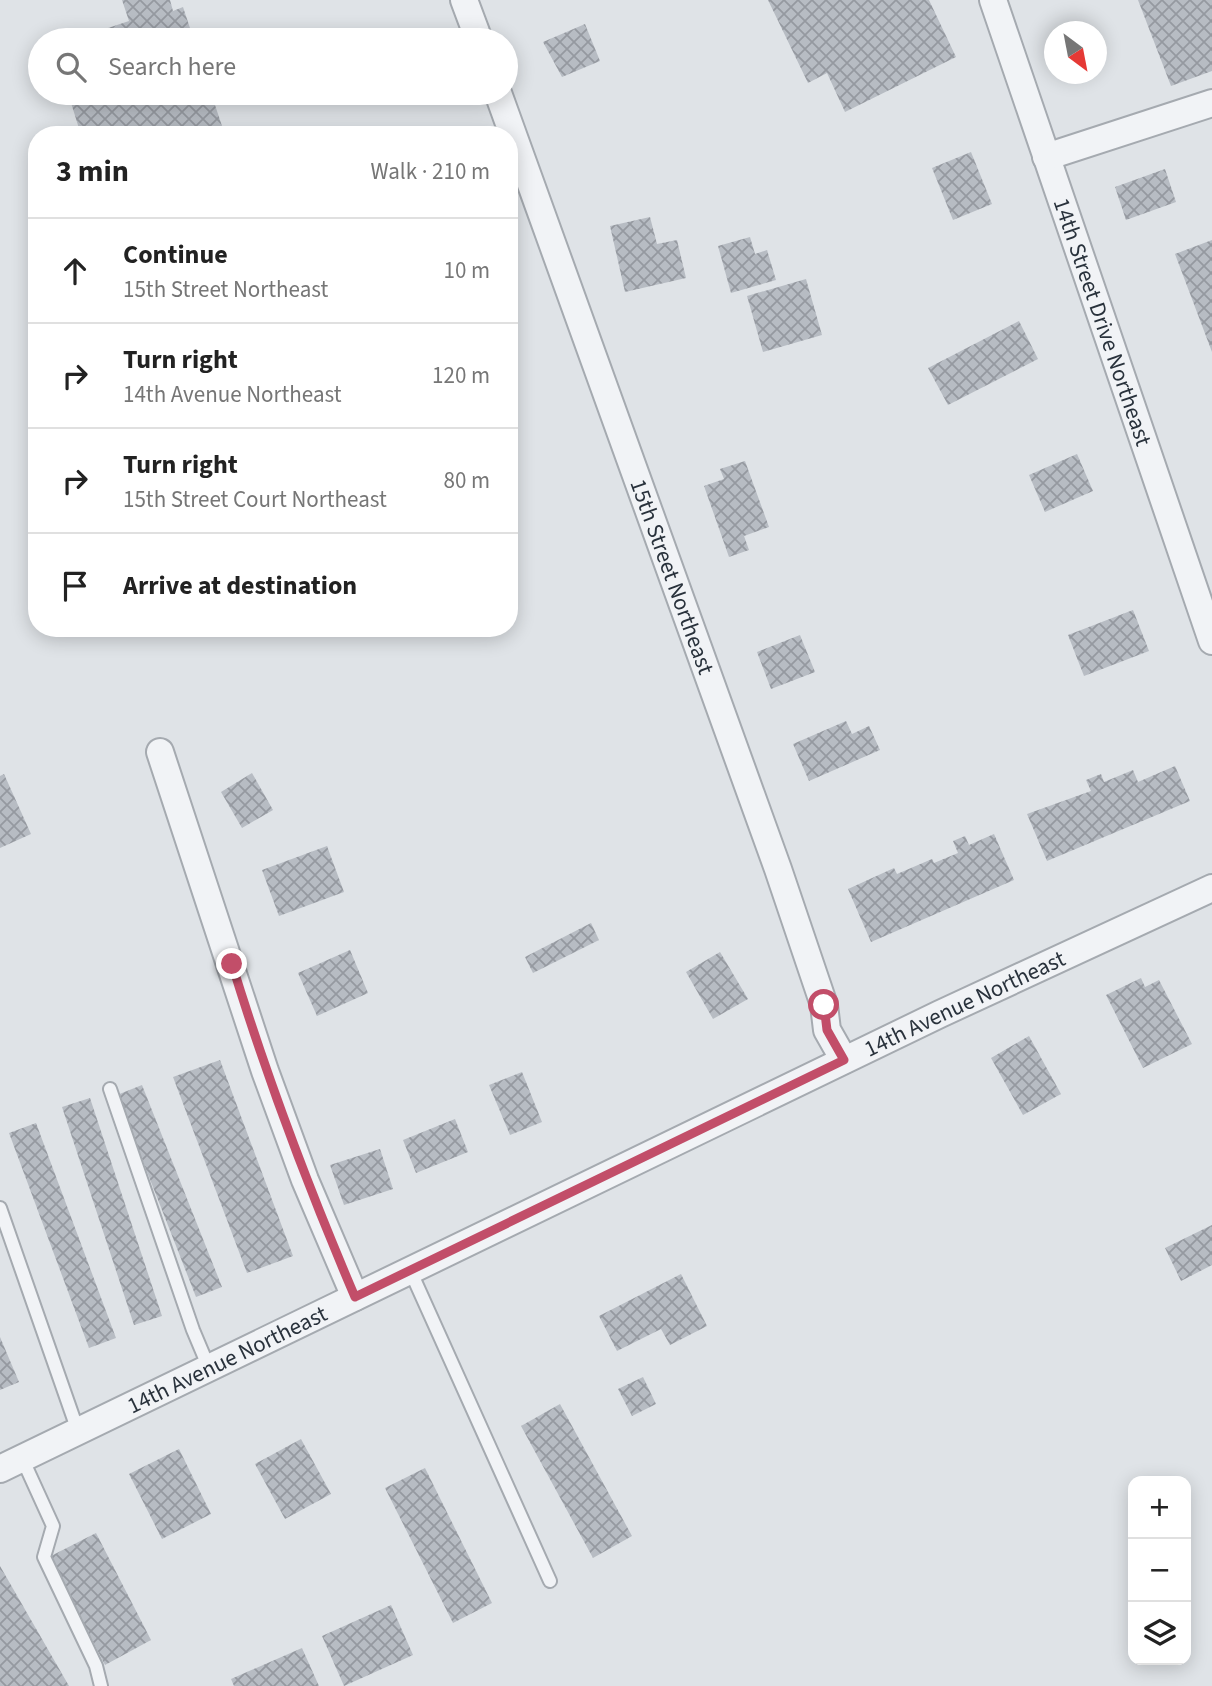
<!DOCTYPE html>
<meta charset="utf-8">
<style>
:root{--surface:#fff;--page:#f6f6f6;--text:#222;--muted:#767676;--line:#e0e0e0}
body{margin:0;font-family:"Source Sans 3",sans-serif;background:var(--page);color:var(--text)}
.controls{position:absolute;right:21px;bottom:21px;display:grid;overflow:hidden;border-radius:14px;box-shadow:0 4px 18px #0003}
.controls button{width:63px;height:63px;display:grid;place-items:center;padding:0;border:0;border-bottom:2px solid var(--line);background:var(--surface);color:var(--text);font:35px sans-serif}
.compass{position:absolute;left:1044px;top:21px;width:63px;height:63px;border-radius:50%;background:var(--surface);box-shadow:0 4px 18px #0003;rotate:148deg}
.stop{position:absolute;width:21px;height:21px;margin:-16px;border:5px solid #c24e69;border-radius:50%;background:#fff}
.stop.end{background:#c24e69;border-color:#fff;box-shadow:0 2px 7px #0008}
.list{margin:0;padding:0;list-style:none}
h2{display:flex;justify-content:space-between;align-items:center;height:91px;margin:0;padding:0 28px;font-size:30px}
h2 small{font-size:23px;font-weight:400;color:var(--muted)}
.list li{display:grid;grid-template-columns:46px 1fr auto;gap:21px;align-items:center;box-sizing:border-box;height:105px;padding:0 28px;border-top:2px solid var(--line)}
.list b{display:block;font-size:26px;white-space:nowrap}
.list p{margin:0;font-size:23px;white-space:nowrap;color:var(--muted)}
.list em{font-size:23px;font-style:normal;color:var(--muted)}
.icon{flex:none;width:38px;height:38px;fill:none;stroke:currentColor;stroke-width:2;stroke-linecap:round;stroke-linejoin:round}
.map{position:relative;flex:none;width:1212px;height:1686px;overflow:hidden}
.search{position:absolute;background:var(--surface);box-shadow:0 4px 18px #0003;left:28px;top:28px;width:490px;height:77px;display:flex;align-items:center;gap:18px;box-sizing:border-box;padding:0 24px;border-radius:38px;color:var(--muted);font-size:26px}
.panel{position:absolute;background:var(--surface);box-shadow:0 4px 18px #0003;left:28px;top:126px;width:490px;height:511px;border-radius:28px}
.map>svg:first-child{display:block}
</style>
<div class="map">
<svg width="1212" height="1686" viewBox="0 0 1212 1686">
<defs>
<pattern id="building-cross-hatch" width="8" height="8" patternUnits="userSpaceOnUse" patternTransform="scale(1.75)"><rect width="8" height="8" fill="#b7bcc3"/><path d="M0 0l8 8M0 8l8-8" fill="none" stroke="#9599a0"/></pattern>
</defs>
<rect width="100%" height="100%" fill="#dfe3e7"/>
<!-- building -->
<g fill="url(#building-cross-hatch)">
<polygon points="122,0 170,0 173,11 183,7 194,40 72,40 129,21"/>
<polygon points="768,0 929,0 956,57 845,112 827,73 808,83"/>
<polygon points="1138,0 1212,0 1212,71 1171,86"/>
<polygon points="585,24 600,61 562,77 543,42"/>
<polygon points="68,93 211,93 225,135 81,135"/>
<polygon points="971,152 992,204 953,220 932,168"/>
<polygon points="1165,169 1176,202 1126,220 1115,187"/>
<polygon points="650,217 657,244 677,240 686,278 625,292 610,226"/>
<polygon points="750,237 755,254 767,250 776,280 731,293 718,246"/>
<polygon points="1212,240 1212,352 1175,254"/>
<polygon points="806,279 822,335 763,352 747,296"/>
<polygon points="1019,321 1038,359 948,405 928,368"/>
<polygon points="1077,454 1093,491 1045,512 1029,475"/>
<polygon points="745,461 769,527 744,536 749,550 729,557 704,486 724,479 720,469"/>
<polygon points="1133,610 1149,651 1084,676 1068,635"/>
<polygon points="800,635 815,672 771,689 757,652"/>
<polygon points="846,721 852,734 869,726 880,750 809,781 793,744"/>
<polygon points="1175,766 1190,801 1047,861 1027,814 1091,791 1086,780 1101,774 1104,782 1133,770 1138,782"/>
<polygon points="252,773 273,810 242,828 221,792"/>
<polygon points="4,774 31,834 0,848 0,776"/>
<polygon points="994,834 1014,880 871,942 848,889 894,868 897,874 932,859 934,863 958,853 953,841 965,836 969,845"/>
<polygon points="327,846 344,892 279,916 262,870"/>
<polygon points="591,923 599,940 533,973 525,957"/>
<polygon points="350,950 368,993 317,1016 298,973"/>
<polygon points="720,952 748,999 713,1019 686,972"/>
<polygon points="1141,978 1145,987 1159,980 1192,1044 1143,1068 1106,995"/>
<polygon points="1029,1036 1061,1094 1023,1115 991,1058"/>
<polygon points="220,1060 293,1256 247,1273 173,1077"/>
<polygon points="522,1072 542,1122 510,1135 489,1085"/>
<polygon points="142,1085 222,1287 196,1297 117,1095"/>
<polygon points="90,1098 162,1316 134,1325 62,1107"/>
<polygon points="455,1119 468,1152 416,1173 403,1140"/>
<polygon points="36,1123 116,1338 89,1348 9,1133"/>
<polygon points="380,1149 393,1189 344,1205 330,1165"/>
<polygon points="1212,1225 1212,1265 1181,1281 1165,1248"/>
<polygon points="681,1274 707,1326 670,1345 661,1329 617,1351 599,1316"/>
<polygon points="0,1337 19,1382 0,1390"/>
<polygon points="643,1377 656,1404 632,1416 618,1389"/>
<polygon points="560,1404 632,1536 593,1558 521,1426"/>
<polygon points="301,1439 331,1494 285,1519 255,1464"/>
<polygon points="179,1449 211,1514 162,1539 129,1474"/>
<polygon points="425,1468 492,1603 453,1623 385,1488"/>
<polygon points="96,1533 151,1640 105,1665 49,1557"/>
<polygon points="0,1566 69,1686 0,1686"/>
<polygon points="391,1605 413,1655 344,1686 322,1636"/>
<polygon points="302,1648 319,1686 234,1686 231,1679"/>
</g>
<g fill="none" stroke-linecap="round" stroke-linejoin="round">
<!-- service casing -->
<g stroke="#a5aab0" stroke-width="16">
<g id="service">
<polyline points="110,1089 193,1330 209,1368"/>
<polyline points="0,1208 78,1431"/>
<polyline points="410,1270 550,1581"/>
<polyline points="22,1458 53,1526 44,1557 96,1666 101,1686"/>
</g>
</g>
<!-- minor casing -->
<g stroke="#a5aab0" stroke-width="30">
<g id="minor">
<polyline points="464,0 479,40"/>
<path id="s1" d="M993 0 1212 641"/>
<path id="s2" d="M498 93 778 869 824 1005 827 1030 844 1060"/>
<polyline points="1046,157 1212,103"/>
<polyline points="160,752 265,1071 305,1180 355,1297"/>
<path id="s3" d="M0 1469 940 1014 1212 888"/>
</g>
</g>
<!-- service -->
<use href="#service" stroke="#f1f3f6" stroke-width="12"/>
<!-- minor -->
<use href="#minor" stroke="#f1f3f6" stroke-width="26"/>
</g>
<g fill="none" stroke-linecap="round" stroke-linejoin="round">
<!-- route -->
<path stroke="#c24e69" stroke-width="9" d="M232 964C267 1078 308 1187 355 1297L844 1060 827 1030 824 1005"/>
</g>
<g text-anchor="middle" stroke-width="5" stroke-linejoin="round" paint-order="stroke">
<!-- street labels -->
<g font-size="23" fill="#29323c" stroke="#eef1f5">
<text dy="8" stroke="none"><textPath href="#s1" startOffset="340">14th Street Drive Northeast</textPath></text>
<text dy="8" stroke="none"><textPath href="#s2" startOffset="514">15th Street Northeast</textPath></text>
<text dy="8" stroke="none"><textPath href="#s3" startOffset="1071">14th Avenue Northeast</textPath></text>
<text dy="8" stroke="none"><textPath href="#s3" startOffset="252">14th Avenue Northeast</textPath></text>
</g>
</g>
</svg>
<div class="controls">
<button>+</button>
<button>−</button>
<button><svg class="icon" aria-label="layers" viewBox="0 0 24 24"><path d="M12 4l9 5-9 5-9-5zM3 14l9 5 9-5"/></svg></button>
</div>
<svg class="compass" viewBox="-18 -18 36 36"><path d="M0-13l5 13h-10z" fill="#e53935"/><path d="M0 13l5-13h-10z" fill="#767676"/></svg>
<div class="stop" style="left:824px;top:1005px"></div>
<div class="stop end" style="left:232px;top:964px"></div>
<div class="search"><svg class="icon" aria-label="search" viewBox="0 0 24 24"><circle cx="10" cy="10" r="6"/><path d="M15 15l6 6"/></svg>Search here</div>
<section class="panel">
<h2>3 min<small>Walk · 210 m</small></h2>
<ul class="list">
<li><svg class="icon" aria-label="ahead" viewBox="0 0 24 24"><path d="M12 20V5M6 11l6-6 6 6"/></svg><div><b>Continue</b><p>15th Street Northeast</p></div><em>10 m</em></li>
<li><svg class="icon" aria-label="right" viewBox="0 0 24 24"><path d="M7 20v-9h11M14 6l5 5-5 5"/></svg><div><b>Turn right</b><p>14th Avenue Northeast</p></div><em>120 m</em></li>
<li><svg class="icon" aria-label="right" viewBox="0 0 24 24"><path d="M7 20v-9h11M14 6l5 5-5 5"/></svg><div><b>Turn right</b><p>15th Street Court Northeast</p></div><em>80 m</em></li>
<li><svg class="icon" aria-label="arrive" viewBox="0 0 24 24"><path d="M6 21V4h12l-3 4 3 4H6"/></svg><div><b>Arrive at destination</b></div></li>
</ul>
</section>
</div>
